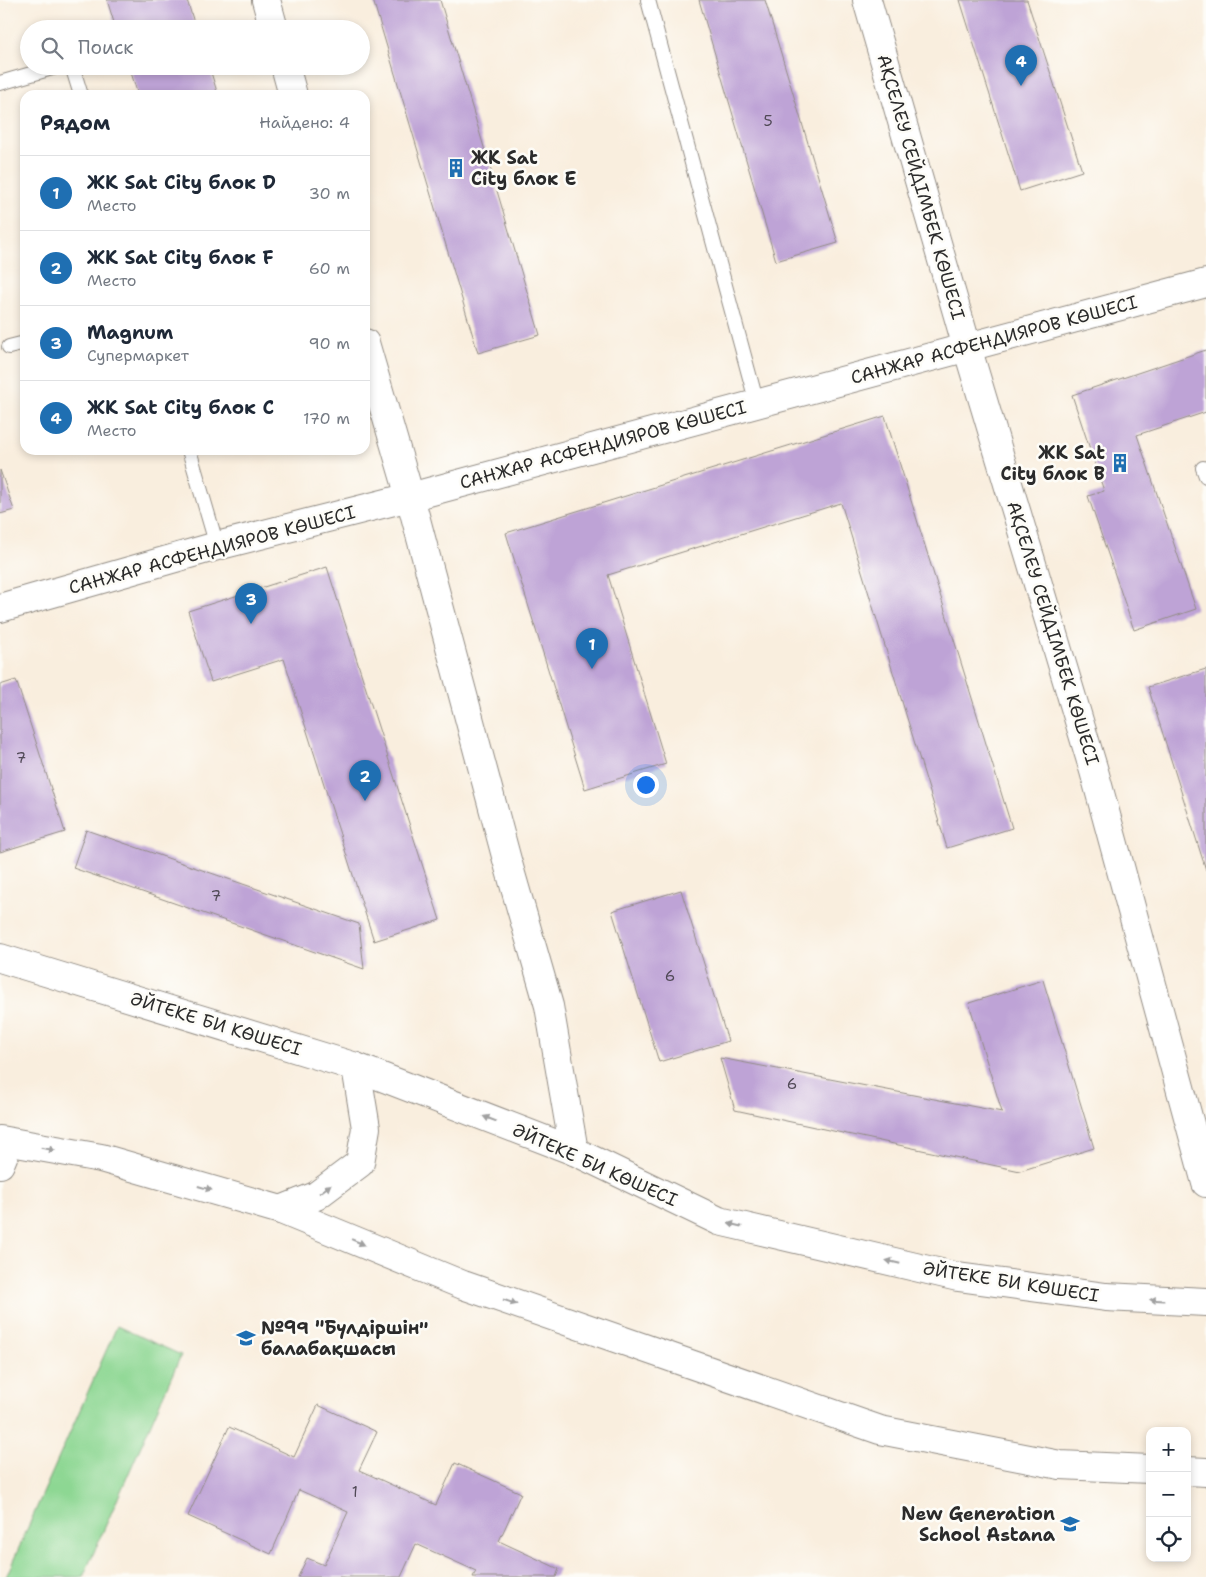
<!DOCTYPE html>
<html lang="ru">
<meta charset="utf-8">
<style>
:root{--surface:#fff;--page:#f6f6f7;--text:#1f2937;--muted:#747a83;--line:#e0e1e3;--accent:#1f6fb2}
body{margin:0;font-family:"Shantell Sans",sans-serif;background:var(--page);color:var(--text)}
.controls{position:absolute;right:15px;bottom:15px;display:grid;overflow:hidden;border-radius:10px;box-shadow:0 2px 8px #0003}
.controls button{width:45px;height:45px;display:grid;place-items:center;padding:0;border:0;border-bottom:1px solid var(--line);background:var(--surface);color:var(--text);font:25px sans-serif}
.you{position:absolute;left:645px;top:784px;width:18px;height:18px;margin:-12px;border:4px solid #fff;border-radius:50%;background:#1a73e8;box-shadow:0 0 0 8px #1a73e833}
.badge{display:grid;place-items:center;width:32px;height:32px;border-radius:50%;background:var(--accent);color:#fff;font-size:16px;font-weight:700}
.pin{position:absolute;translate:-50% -41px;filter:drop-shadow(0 1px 2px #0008)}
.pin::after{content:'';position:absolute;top:26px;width:18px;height:15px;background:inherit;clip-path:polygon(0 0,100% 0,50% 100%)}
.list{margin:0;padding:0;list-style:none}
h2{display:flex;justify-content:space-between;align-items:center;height:65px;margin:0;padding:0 20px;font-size:21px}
h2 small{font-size:16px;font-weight:400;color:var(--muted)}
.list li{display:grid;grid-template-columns:32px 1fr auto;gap:15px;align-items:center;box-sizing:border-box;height:75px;padding:0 20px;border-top:1px solid var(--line)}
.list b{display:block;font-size:19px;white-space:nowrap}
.list p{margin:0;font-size:16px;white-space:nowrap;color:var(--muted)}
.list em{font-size:16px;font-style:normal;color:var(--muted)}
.icon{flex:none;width:28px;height:28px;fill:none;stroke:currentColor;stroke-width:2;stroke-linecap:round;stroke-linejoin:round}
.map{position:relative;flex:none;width:1206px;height:1577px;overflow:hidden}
.search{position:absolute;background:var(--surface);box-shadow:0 2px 8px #0003;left:20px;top:20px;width:350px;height:55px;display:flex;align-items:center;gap:12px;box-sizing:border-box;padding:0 18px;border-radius:28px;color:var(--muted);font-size:19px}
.panel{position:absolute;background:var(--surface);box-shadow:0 2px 8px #0003;left:20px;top:90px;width:350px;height:365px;border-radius:15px}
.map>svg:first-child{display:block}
</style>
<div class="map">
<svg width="1206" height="1577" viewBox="0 0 1206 1577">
<rect width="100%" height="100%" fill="#fdfcf7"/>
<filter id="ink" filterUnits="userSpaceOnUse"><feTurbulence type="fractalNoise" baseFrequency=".02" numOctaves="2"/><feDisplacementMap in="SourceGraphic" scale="10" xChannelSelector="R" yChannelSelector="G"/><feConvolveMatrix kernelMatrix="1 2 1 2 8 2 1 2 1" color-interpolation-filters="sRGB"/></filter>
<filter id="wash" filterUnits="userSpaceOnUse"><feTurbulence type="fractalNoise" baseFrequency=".0096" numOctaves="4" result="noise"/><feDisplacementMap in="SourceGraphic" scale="20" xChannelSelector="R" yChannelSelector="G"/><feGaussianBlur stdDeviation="1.12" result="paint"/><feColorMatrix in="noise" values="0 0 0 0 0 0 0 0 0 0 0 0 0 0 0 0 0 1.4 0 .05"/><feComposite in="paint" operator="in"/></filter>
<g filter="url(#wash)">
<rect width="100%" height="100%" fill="#f9eede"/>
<!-- green -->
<polygon fill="#8dd793" stroke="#5c815f" points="117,1326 181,1355 83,1577 6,1577"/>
<g id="blocks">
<!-- building -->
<g fill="#bea3d6">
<polygon points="107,0 187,0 196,29 116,29"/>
<polygon points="373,0 440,0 540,335 478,353"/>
<polygon points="699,0 765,0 838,243 776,261"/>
<polygon points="960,0 1027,0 1082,171 1020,191"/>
<polygon points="129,66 209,66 218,95 138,95"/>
<polygon points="1206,350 1206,412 1137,435 1196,609 1134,630 1088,496 1104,491 1072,395"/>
<polygon points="885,416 1012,828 947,848 841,503 608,575 666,764 585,789 506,533"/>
<polygon points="0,470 14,510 0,514"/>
<polygon points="327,567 440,920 374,941 284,659 211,682 188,611"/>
<polygon points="1206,669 1206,870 1148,687"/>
<polygon points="16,680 65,832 0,852 0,685"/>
<polygon points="86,830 359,924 364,969 73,868"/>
<polygon points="681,890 728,1041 659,1062 612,911"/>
<polygon points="1043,980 1094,1148 1020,1171 735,1110 720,1058 1002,1112 969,1003"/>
<polygon points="318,1405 377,1432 359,1470 436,1505 455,1463 521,1493 499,1541 559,1569 556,1577 473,1577 476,1571 416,1544 401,1577 298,1577 307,1558 324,1565 348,1512 299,1490 271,1554 188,1516 229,1427 294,1457"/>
</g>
</g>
</g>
<g filter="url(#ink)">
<use href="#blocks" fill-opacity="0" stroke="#928c84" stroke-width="1"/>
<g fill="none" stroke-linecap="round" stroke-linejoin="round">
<!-- service casing -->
<g stroke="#928c84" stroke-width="16">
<g id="service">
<polyline points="648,0 757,404"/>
<polyline points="72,66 81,95"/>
<polyline points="0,83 59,66"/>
<polyline points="9,347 25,343"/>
<polyline points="189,450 217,546"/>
<polyline points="1203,468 1206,476"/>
</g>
</g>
<!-- minor casing -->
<g stroke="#928c84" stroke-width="30">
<g id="minor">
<polyline points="266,0 274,29"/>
<polyline points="867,0 967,347 1094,771 1206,1183"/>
<polyline points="285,66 293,95"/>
<polyline points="365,343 410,497 507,860 549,1006 574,1151"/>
<polyline points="0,608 217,546 410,497 1206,283"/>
<polyline points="0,1164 9,1142"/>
</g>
</g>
<!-- tertiary casing -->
<g stroke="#928c84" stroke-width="30">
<g id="tertiary">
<polyline points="0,958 356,1067 574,1151 719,1221 958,1277 1106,1297 1206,1302"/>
<polyline points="0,1140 101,1158 281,1210 463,1285 880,1430 1060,1465 1150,1469"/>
<polyline points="281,1210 316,1196 360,1163 366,1128 356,1067"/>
<polyline points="1187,1471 1206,1472"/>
</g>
</g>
<!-- service -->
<use href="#service" stroke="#fff" stroke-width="14"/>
<!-- minor -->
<use href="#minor" stroke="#fff" stroke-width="28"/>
<!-- tertiary -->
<use href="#tertiary" stroke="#fff" stroke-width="28"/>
</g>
<!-- one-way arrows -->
<defs><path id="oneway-solid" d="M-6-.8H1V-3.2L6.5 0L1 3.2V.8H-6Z" transform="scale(1.25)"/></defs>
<g fill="#a0a0a0">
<use href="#oneway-solid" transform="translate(490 1119) rotate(-159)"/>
<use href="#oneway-solid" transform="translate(48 1149) rotate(10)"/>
<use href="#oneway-solid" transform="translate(205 1188) rotate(16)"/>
<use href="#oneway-solid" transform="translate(325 1189) rotate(-37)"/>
<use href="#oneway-solid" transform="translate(735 1225) rotate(-167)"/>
<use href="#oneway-solid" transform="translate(358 1242) rotate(23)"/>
<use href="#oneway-solid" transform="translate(893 1262) rotate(-167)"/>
<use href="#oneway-solid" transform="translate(1157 1300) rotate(-177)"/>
<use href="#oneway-solid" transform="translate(510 1302) rotate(19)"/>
</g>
</g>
<!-- icons -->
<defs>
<g id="building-bare" transform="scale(1.5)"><path d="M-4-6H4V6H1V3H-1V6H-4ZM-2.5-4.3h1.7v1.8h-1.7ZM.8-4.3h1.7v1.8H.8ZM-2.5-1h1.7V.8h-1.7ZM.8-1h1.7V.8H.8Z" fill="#1f6fb2" stroke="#fdfcf7" stroke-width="2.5" paint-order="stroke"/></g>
<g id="school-bare" transform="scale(1.5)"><path d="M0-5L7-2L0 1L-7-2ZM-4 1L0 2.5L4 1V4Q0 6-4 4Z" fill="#1f6fb2" stroke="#fdfcf7" stroke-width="2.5" paint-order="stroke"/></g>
</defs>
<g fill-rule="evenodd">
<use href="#building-bare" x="456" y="168"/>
<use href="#building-bare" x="1120" y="463"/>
<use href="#school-bare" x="246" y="1338"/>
<use href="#school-bare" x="1070" y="1524"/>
</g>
<g text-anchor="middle" stroke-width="5" stroke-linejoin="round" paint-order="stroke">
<!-- number labels -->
<g font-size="15" fill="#504956">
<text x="768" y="126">5</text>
<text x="21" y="763">7</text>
<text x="216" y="901">7</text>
<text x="670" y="981">6</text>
<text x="792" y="1089">6</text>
<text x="355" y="1497">1</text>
</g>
<!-- poi labels -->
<g font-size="18" font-weight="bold" fill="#2b2b2b" stroke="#fdfcf7" text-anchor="start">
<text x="471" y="164">ЖК Sat<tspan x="471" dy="21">City блок E</tspan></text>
<text x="1105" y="459" text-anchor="end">ЖК Sat<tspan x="1105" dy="21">City блок B</tspan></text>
<text x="261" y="1334">№99 "Бүлдіршін"<tspan x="261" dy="21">балабақшасы</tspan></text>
<text x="1055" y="1520" text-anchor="end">New Generation<tspan x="1055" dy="21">School Astana</tspan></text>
</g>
<!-- street labels -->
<g font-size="18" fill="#2b2b2b" stroke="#fdfcf7">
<text transform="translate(921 187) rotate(74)" y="6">АҚСЕЛЕУ СЕЙДІМБЕК КӨШЕСІ</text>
<text transform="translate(994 340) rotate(-15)" y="6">САНЖАР АСФЕНДИЯРОВ КӨШЕСІ</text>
<text transform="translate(603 445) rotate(-15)" y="6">САНЖАР АСФЕНДИЯРОВ КӨШЕСІ</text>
<text transform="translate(212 550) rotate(-15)" y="6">САНЖАР АСФЕНДИЯРОВ КӨШЕСІ</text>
<text transform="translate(1053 633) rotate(73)" y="6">АҚСЕЛЕУ СЕЙДІМБЕК КӨШЕСІ</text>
<text transform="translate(216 1024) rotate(17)" y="6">ӘЙТЕКЕ БИ КӨШЕСІ</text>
<text transform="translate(595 1165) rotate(24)" y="6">ӘЙТЕКЕ БИ КӨШЕСІ</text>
<text transform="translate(1011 1282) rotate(9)" y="6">ӘЙТЕКЕ БИ КӨШЕСІ</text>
</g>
</g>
</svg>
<div class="controls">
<button>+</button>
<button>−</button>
<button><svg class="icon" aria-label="locate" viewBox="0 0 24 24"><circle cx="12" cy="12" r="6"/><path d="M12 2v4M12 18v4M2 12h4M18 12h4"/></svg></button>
</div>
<div class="you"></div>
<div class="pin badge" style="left:592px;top:669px">1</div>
<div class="pin badge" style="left:365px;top:801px">2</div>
<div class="pin badge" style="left:251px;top:624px">3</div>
<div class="pin badge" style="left:1021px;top:86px">4</div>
<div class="search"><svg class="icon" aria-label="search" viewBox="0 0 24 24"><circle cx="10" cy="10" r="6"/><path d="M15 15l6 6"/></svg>Поиск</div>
<section class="panel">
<h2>Рядом<small>Найдено: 4</small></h2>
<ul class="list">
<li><span class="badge">1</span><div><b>ЖК Sat City блок D</b><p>Место</p></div><em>30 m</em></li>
<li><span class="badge">2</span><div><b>ЖК Sat City блок F</b><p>Место</p></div><em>60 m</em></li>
<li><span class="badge">3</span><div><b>Magnum</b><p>Супермаркет</p></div><em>90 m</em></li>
<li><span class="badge">4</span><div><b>ЖК Sat City блок C</b><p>Место</p></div><em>170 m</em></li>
</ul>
</section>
</div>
